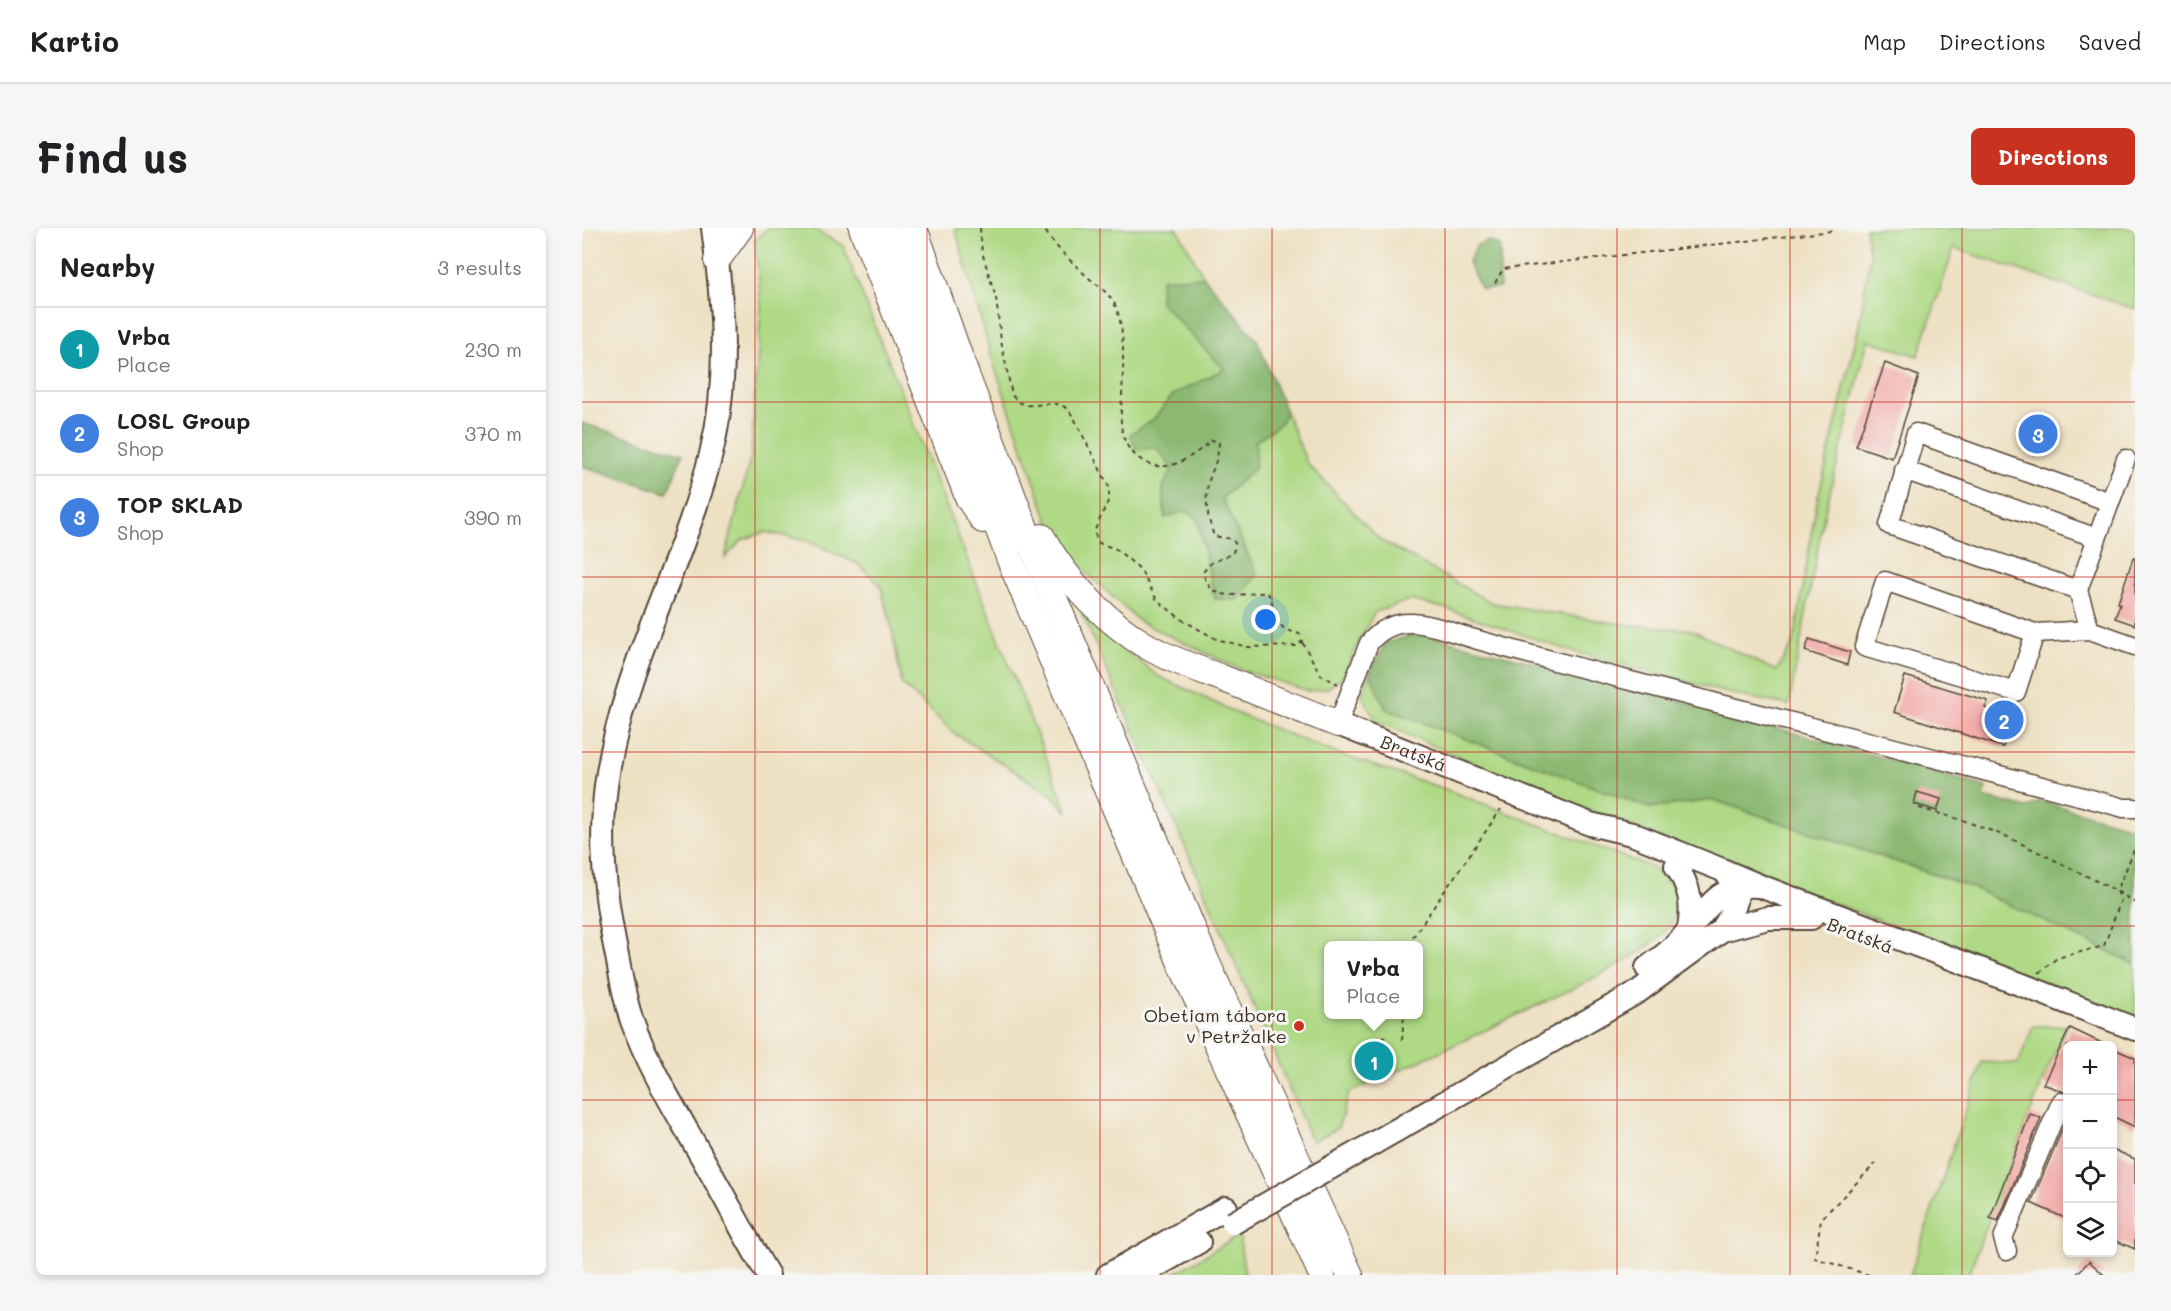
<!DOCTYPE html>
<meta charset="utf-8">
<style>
:root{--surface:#fff;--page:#f6f6f6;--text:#202124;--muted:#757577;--line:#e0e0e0;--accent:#c8321e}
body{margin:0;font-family:Mali,sans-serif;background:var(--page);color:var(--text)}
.controls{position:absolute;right:18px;bottom:18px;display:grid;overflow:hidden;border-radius:9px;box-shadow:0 3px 9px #0003}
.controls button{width:54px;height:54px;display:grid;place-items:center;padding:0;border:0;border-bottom:2px solid var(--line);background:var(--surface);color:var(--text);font:30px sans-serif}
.you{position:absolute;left:684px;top:392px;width:21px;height:21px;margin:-15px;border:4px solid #fff;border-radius:50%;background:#1a73e8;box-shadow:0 0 0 9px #1a73e833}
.badge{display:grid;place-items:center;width:39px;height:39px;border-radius:50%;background:var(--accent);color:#fff;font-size:20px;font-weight:700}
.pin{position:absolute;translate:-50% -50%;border:3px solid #fff;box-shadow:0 2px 6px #0006}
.popup{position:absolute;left:742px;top:713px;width:99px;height:78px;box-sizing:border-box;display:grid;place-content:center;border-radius:9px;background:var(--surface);filter:drop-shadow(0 2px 4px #0005);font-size:20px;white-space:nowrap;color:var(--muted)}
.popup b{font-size:22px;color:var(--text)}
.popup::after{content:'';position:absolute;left:50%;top:100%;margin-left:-12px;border:12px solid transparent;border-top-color:var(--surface)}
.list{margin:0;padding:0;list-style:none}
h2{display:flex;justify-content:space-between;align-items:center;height:78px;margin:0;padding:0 24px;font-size:26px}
h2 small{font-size:20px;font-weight:400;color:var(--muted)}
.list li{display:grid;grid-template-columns:39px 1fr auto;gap:18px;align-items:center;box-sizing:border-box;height:84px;padding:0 24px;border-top:2px solid var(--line)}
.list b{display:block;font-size:22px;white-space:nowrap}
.list p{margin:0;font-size:20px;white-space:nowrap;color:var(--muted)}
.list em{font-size:20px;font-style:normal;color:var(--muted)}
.icon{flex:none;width:33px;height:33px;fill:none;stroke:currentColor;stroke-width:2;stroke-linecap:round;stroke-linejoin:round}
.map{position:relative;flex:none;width:1553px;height:1047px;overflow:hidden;border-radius:9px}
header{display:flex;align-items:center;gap:36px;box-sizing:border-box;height:84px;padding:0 30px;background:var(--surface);border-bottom:2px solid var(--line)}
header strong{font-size:28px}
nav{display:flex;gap:33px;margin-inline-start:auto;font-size:21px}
.intro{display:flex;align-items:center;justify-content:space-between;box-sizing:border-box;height:144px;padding:0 36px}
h1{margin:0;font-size:42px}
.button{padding:15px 27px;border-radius:9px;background:var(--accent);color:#fff;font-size:21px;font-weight:700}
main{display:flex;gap:36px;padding:0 36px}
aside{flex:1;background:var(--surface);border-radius:9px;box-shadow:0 3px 9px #0003}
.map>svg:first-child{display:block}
</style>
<header>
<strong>Kartio</strong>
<nav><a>Map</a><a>Directions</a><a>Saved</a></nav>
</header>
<div class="intro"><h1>Find us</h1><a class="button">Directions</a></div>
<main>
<aside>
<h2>Nearby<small>3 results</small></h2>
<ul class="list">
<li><span class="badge" style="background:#0f9aa8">1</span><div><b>Vrba</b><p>Place</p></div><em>230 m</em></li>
<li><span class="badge" style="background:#3f7fe0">2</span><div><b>LOSL Group</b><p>Shop</p></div><em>370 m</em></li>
<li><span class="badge" style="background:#3f7fe0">3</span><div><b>TOP SKLAD</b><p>Shop</p></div><em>390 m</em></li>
</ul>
</aside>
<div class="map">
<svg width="1553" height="1047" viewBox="0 0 1553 1047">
<rect width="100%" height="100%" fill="#f6f6f2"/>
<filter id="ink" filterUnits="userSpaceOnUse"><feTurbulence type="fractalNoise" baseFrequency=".0167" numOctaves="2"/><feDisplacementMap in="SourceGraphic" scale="12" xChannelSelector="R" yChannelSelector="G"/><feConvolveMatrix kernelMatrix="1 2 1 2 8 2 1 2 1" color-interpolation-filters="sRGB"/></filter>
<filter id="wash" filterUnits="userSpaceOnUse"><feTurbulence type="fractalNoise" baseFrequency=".008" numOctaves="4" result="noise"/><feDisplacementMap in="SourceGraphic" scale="24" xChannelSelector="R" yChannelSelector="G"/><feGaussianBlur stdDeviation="1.35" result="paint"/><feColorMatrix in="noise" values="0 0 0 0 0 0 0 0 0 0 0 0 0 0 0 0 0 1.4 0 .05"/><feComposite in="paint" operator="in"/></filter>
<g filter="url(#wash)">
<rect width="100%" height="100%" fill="#eee0c2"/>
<!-- green -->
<g fill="#afd985" stroke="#758252" stroke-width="1.5" fill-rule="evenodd">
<polygon points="186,0 230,0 261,18 486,585 469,566 373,506 320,456 308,391 298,357 276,336 226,313 183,304 160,312 143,330 169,228 179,78 173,12"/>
<polygon points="373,0 595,0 622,49 580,51 614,110 643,141 591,167 571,192 575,220 591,242 581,259 583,289 603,282 615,289 633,371 675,347 640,270 673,240 674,213 698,195 704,184 725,235 798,312 910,375 1039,396 1110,402 1194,443 1212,414 1234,278 1276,102 1288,28 1283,0 1553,0 1553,81 1372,20 1336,128 1286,112 1241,292 1207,477 1154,467 982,421 865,381 828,372 793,384 777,413 762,447 746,460 726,463 660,442 558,394 497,338 466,293 410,131"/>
<path d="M499 384 545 424 576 448 659 487 748 523 860 560 1071 640C1088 653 1102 665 1093 689 1080 724 972 769 937 786 881 814 824 839 767 865L756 900 730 914 595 600ZM747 718H837V786H747Z"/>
<polygon points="788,445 804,481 1067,580 1132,572 1389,659 1553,736 1553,789 963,566 794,493 780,467"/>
<polygon points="1451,798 1484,798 1459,857 1386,1047 1328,1047 1400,834 1436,836"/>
<polygon points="657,1007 663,1047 590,1047"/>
</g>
<!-- forest -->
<g fill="#8bb972" stroke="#637248" stroke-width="1.5">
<polygon points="907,13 918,18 918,60 899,61 886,34 895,17"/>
<polygon points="622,49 675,112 704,184 699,195 674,213 673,240 640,270 675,347 656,372 633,371 615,289 603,283 583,290 581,259 590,241 575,220 554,221 548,206 571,192 591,167 642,141 578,74 579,51"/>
<polygon points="0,195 101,226 85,265 0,238"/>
<polygon points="837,405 1087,470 1404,559 1402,569 1445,580 1459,573 1553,600 1553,736 1389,659 1132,572 1067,580 804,481 788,445 804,415"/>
</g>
<g id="blocks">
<!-- building -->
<g fill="#f2a7a5">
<polygon points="1303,135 1337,148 1310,230 1274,218"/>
<polygon points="1551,330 1553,330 1553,397 1533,390 1538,376 1536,375"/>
<polygon points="1227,411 1268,424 1265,437 1223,423"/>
<polygon points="1323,448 1406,473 1403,480 1431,489 1421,519 1312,484"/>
<polygon points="1335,564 1359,571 1355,583 1332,576"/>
<polygon points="1488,800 1526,818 1485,818 1485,865 1461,856"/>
<polygon points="803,808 796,828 803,834 795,844 785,839 781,832"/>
<polygon points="1530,820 1553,830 1553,899 1530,888"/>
<polygon points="1448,886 1459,890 1416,993 1408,990"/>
<polygon points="1485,890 1485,991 1449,975"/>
<polygon points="1530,921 1553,931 1553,1021 1530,1011"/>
<polygon points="1507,1033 1522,1047 1494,1047"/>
</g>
</g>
</g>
<g filter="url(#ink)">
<use href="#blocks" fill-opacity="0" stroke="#564537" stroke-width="1.5"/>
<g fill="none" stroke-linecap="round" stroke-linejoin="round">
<!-- minor casing -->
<g stroke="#564537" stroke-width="21">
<g id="minor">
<polyline points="1544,231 1496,362 1508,402 1553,418"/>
<polyline points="1322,242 1515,310"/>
<polyline points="1496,362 1307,297 1334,205 1528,274"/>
<polyline points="1453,405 1434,464 1282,419 1303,353 1453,405 1508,402"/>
<path d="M756 496 787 415C798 402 812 394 830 395 852 396 874 406 896 412 945 426 995 439 1045 452 1211 495 1377 535 1542 580H1553"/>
<polyline points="1425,1023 1421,1010 1479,874"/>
</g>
</g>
<!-- major casing -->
<g stroke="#564537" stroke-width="26">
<g id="major">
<path d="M131 0C141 77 148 149 129 226 101 338 39 442 24 558 17 615 23 672 35 728 39 750 43 773 50 793 68 842 96 886 121 931 143 969 163 1009 186 1047"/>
<path id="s1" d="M756 496 1008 596 1050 606 1138 641 1178 658 1443 758 1553 801"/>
<path d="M1094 638C1108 659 1111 676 1107 701"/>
<path d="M1140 702C1150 685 1164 666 1146 648"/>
<path d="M1065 740C1077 731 1089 723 1098 712 1122 686 1136 654 1176 658"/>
<polyline points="792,915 1057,763 1140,702 1186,690 1229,690"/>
<polyline points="526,1047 644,980"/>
<polyline points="558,1047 617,1014"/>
</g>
</g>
<!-- highway casing -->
<g stroke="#564537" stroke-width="28">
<g id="highway">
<polyline points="280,0 387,271 401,292"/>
<polyline points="305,0 428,332 601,740 740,1047"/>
<polyline points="332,0 384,147 446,308 624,733 768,1047"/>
<polyline points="135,32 158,0"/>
<path d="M460 309C483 350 513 383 552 410 578 428 611 439 640 450 679 466 717 481 756 496"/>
</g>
</g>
<!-- path -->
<g stroke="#564537" stroke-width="2" stroke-dasharray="4.5 4.5" stroke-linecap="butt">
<path d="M398 0 400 24 414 70 419 113 430 167C444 187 463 170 481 178 485 180 488 185 491 188L527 259V271L512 304 517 315 534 321 558 341 575 372 599 391 634 411 666 419 715 418 720 413 718 406C687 399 698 388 686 365 661 363 629 379 621 344L629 335 650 326 654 317 650 311 632 308C625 289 621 266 629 247 634 233 636 229 637 214L630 212C611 228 586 248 561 233 554 229 546 221 543 213 537 199 539 183 540 168 541 141 544 101 533 77 527 65 518 59 508 51 495 39 469 16 462 0"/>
<polyline points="913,55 921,41 1250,3 1252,0"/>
<polyline points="720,414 739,447 756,456"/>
<polyline points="1337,580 1380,592 1426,609 1535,663 1553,675"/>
<polyline points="828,718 829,712 919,581"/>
<polyline points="1457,745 1475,730 1522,718 1539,672 1535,663 1553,620"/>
<polyline points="820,812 822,786"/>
<polyline points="1287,1047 1233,1030 1239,991 1294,935"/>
</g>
<!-- minor -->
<use href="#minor" stroke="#fff" stroke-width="18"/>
<!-- major -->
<use href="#major" stroke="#fff" stroke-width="22"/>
<!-- highway -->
<use href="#highway" stroke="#fff" stroke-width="26"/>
<!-- major-bridge casing -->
<g stroke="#564537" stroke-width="26" stroke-linecap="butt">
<polyline id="major-bridge" points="651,995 792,915"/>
</g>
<!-- major-bridge -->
<use href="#major-bridge" stroke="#fff" stroke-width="22"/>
</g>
</g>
<!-- grid -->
<path fill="none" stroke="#c8321e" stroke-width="1.5" stroke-opacity="0.55" d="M173 0V1047M345 0V1047M518 0V1047M690 0V1047M863 0V1047M1035 0V1047M1208 0V1047M1380 0V1047M0 174H1553M0 349H1553M0 524H1553M0 698H1553M0 872H1486M1530 872H1553"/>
<!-- markers -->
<circle fill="#c8321e" stroke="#f6f6f2" stroke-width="2" cx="717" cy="798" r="6"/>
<g text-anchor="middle" stroke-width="6" stroke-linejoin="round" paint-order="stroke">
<!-- street labels -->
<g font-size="18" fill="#3b2a1e" stroke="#f6f6f2">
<text dy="6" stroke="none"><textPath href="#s1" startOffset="81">Bratská</textPath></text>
<text transform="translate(1278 708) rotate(21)" y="6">Bratská</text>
</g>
<!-- poi labels -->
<g font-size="18" fill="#3b2a1e" stroke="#f6f6f2" text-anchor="end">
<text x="705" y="794">Obetiam tábora<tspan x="705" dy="21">v Petržalke</tspan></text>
</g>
</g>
</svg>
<div class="controls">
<button>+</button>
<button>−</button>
<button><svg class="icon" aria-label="locate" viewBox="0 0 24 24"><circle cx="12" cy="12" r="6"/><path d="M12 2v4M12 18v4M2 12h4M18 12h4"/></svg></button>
<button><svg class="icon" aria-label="layers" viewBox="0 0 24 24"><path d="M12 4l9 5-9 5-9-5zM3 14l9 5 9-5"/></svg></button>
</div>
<div class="you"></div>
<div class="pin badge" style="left:792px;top:833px;background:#0f9aa8">1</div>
<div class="popup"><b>Vrba</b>Place</div>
<div class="pin badge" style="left:1422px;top:492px;background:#3f7fe0">2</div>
<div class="pin badge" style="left:1456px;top:206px;background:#3f7fe0">3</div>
</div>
</main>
